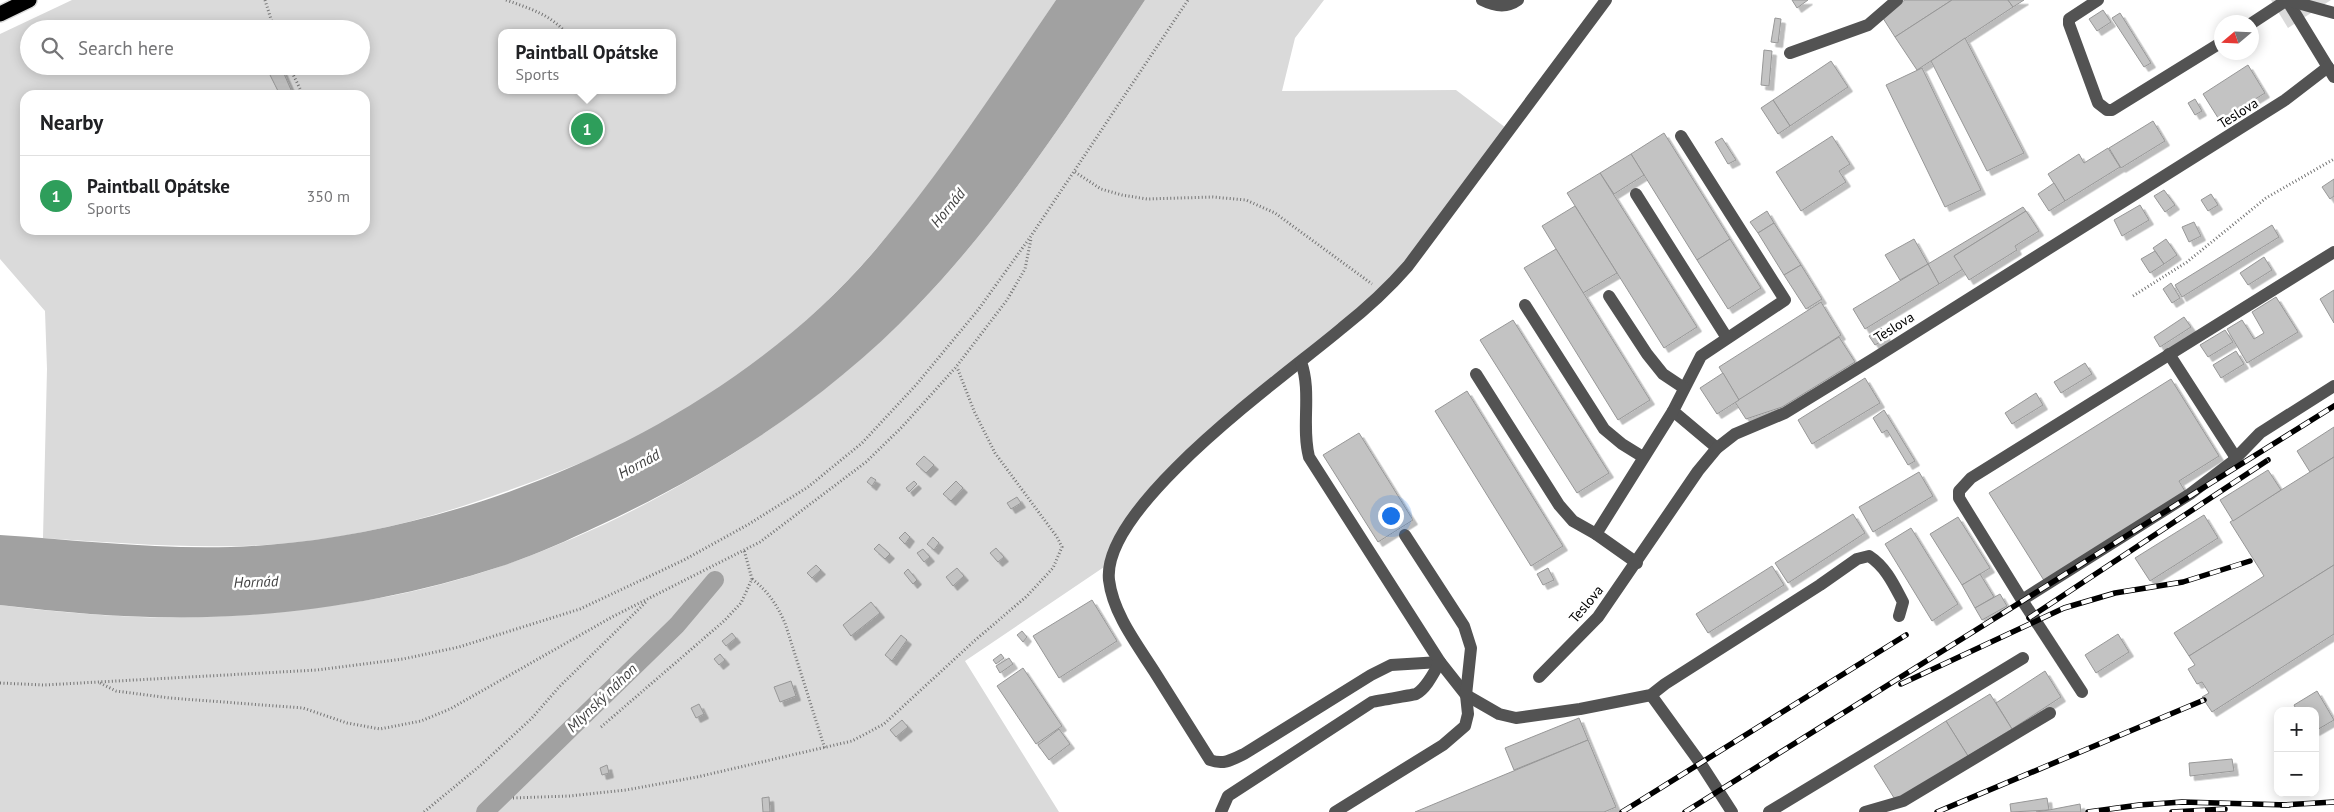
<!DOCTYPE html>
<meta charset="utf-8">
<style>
:root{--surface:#fff;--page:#f2f2f2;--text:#202124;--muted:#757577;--line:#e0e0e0;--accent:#7c3aed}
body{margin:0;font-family:"PT Sans",sans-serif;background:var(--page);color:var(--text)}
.controls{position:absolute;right:15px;bottom:15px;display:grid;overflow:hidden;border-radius:10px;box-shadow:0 2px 12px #0003}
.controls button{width:45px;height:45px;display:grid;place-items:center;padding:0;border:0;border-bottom:1px solid var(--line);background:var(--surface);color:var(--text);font:25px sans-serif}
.compass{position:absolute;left:2214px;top:15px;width:45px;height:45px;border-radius:50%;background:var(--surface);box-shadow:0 2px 12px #0003;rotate:251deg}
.you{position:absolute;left:1390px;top:515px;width:18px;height:18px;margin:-12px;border:4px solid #fff;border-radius:50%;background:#1a73e8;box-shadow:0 0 0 8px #1a73e833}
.badge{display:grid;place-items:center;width:32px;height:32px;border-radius:50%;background:var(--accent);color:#fff;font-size:16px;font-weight:700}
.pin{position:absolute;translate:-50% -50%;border:2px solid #fff;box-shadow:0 1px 5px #0006}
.popup{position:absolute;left:498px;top:29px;width:178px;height:65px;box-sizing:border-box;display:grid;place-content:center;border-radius:10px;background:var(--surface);filter:drop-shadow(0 1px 4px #0005);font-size:16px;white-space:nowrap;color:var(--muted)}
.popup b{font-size:19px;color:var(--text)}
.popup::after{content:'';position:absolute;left:50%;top:100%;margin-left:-10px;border:10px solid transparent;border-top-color:var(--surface)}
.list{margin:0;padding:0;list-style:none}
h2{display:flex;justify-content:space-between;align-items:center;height:65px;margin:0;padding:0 20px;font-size:21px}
h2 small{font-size:16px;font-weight:400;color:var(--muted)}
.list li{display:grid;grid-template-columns:32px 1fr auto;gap:15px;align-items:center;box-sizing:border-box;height:80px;padding:0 20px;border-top:1px solid var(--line)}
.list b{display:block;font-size:19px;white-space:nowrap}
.list p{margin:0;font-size:16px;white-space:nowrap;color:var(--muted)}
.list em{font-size:16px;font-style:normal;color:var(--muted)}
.icon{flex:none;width:28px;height:28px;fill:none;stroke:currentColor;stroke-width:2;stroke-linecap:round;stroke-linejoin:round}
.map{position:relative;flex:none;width:2334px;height:812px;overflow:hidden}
.search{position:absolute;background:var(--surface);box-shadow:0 2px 12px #0003;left:20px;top:20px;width:350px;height:55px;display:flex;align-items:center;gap:12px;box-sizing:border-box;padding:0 18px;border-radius:28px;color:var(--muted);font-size:19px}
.panel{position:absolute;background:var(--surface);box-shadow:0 2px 12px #0003;left:20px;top:90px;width:350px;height:145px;border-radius:15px}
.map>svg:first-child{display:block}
</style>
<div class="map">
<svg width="2334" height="812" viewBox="0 0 2334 812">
<defs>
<filter id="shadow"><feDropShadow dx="4.5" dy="4.5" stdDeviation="0" flood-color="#0004"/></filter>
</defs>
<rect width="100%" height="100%" fill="#fff"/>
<!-- green -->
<g fill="#dadada" fill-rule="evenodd">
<path d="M72 0H1056C999 85 943 172 876 249 804 333 712 402 613 449 577 465 541 479 504 492 427 520 347 540 265 545 191 549 117 543 43 538L47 369 45 311 0 259V34ZM29 29H361V66H29ZM502 33H672V90H502ZM25 95H365V230H25Z"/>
<path d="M1145 0H1324L1295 38 1282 91 1456 90 1510 131 1408 266 1156 490 1110 563 965 661 1059 812H0V605C46 611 93 615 139 617 214 620 299 612 374 599 565 567 783 445 917 306 1005 215 1074 106 1145 0Z"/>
<polygon points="2271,0 2331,0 2288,28"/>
</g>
<!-- water -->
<path fill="#a1a1a1" d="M1056 0H1145C1074 106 1005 215 917 306 827 400 715 472 598 526 566 541 535 555 502 566 420 593 335 609 250 615 166 621 83 615 0 605V535C89 541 178 552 267 545 486 528 734 418 877 248 943 170 999 84 1056 0Z"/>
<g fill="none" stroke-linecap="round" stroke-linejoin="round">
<!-- canal -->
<polyline stroke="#a1a1a1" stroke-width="18" points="485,812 677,625 715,580"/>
</g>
<!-- building -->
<g fill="#c3c3c3" stroke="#979797" filter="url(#shadow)">
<polygon points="1792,0 1808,0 1797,8"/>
<polygon points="1905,0 1952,0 1895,37 1881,15"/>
<polygon points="1952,0 2008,0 2013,7 1917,70 1895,37"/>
<polygon points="2008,0 2024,0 2013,7"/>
<polygon points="2103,10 2111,22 2097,31 2089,19"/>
<polygon points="2120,13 2151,63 2144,67 2112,18"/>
<polygon points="1775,18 1781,19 1778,43 1771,42"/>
<polygon points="1965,38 2024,153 1987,171 1931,61"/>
<polygon points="1764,50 1772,51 1769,86 1761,85"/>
<polygon points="1831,61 1848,87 1790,126 1773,100"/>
<polygon points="2248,65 2265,93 2220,121 2203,94"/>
<polygon points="281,67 292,92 285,95 280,95 269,73"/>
<polygon points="1922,68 1981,190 1945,207 1886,85"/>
<polygon points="2195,99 2202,111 2195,115 2188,103"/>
<polygon points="1773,100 1790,126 1778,134 1761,108"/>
<polygon points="2153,121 2165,141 2121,168 2109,148"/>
<polygon points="1664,133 1730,239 1697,260 1631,154"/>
<polygon points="1832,136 1850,164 1839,171 1846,182 1801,211 1776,172"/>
<polygon points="1722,138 1736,160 1728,164 1715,142"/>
<polygon points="2108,148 2120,167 2065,201 2048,174 2079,154 2084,163"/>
<polygon points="1631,154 1644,175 1614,194 1600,173"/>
<polygon points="1600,173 1697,327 1664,348 1567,193"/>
<polygon points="2334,179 2334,196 2330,199 2322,187"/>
<polygon points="2054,183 2065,201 2049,211 2038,194"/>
<polygon points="2164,190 2175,205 2165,212 2154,196"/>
<polygon points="2211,194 2218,205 2208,211 2201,200"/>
<polygon points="2140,205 2149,220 2122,236 2114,220"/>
<polygon points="1575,206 1617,273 1583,293 1542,226"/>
<polygon points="2023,207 2026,211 1954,256 1963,269 1939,284 1928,264"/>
<polygon points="1767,211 1774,223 1758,233 1750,222"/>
<polygon points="2026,211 2039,231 2015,246 2017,250 1969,280 1954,256"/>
<polygon points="2194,222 2201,236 2189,242 2182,227"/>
<polygon points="1774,223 1801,265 1784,275 1758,233"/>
<polygon points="2272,225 2279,237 2182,297 2175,285"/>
<polygon points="1730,239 1761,288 1728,309 1697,260"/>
<polygon points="1914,239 1928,264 1900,280 1885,255"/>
<polygon points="2166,239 2177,255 2164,264 2153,248"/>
<polygon points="1556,249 1650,400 1618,420 1524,268"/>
<polygon points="2155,251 2164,264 2150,273 2141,259"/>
<polygon points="2264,257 2272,270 2248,285 2240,273"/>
<polygon points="1928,264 1939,284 1865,329 1853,309"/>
<polygon points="1801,265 1822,299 1806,309 1784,275"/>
<polygon points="2171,283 2180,298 2172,303 2163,289"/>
<polygon points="2334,290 2334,323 2320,299"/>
<polygon points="2276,297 2298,332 2247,363 2227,329 2242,320 2254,339 2264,333 2252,312"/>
<polygon points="1821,302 1841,335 1739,400 1719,367"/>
<polygon points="2184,317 2191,327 2160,347 2154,337"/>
<polygon points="1513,320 1609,473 1577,493 1480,340"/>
<polygon points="1881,328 1887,338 1875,345 1869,336"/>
<polygon points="2225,330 2233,342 2208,357 2200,345"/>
<polygon points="1839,337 1855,362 1782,407 1746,419 1735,402"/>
<polygon points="2236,351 2244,364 2221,378 2213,365"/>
<polygon points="2085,363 2092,374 2061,393 2054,382"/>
<polygon points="1723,373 1739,400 1717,414 1700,388"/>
<polygon points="1865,378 1880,403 1812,444 1798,420"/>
<polygon points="2171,379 2219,456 2179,481 2186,493 2045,582 1989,493"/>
<polygon points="1467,391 1563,546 1531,566 1435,411"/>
<polygon points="2036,393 2043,405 2012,424 2005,413"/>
<polygon points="1884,410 1915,461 1908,465 1887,430 1882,433 1873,418"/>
<polygon points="2334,427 2334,457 2310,472 2297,451"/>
<polygon points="1359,433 1413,520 1378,542 1323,455"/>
<polygon points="924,456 934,465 926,473 916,464"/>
<polygon points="2334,457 2334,565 2189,656 2174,633 2264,576 2230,522"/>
<polygon points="2268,470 2281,490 2233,521 2220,500"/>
<polygon points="1919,472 1933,496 1873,532 1859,507"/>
<polygon points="871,477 876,480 872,486 867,482"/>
<polygon points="914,481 917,484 909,492 906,488"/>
<polygon points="956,481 963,488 951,501 943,494"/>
<polygon points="1017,497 1021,503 1011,509 1007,503"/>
<polygon points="1853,514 1865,533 1788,583 1775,563"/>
<polygon points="2204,515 2218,538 2150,581 2135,558"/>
<polygon points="1958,517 1990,568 1962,585 1930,534"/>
<polygon points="1911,528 1958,604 1932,621 1885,544"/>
<polygon points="905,532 910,537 905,544 899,538"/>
<polygon points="933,537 939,543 934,550 927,544"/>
<polygon points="879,544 890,554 885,559 874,549"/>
<polygon points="996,548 1004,557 998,562 990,553"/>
<polygon points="923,549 930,557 924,562 917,553"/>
<polygon points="816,565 821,570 812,578 807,573"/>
<polygon points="2334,565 2334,634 2212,712 2202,697 2209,693 2202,682 2197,684 2188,669 2195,665 2189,656"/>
<polygon points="1772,566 1784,585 1708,633 1696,614"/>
<polygon points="957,568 964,576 953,586 946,577"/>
<polygon points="1548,568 1554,580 1543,585 1537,574"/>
<polygon points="908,569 917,580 913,584 904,573"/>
<polygon points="1980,574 1994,597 1975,608 1962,585"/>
<polygon points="2000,594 2007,606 1982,620 1975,608"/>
<polygon points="1092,600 1117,641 1059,678 1033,636"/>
<polygon points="871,602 880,613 851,636 843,625"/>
<polygon points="1022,631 1027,637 1023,642 1017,635"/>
<polygon points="732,633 736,638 726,646 722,641"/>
<polygon points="2118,634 2129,652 2096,673 2085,655"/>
<polygon points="901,635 907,640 892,661 885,655"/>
<polygon points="720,654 725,660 719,665 714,659"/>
<polygon points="1001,654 1004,658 996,664 993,660"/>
<polygon points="1009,658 1013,664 1000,673 996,666"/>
<polygon points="1023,668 1062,726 1036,744 997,686"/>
<polygon points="2045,671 2061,697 2012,729 1996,703"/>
<polygon points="791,681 796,696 780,702 774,687"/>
<polygon points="2317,691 2334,720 2315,731 2315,711 2297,711 2294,705"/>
<polygon points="1990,694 2012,729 1968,756 1946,721"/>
<polygon points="699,704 704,714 696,718 691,708"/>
<polygon points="1579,718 1588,740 1514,770 1505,748"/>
<polygon points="902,720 908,727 896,737 890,730"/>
<polygon points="1946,721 1968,756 1896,801 1874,766"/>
<polygon points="1059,729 1070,744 1049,760 1038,745"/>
<polygon points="1588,740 1616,807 1604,812 1415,812"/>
<polygon points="2232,759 2234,771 2190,776 2189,763"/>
<polygon points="607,765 609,773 602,775 600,768"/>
<polygon points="769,797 770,812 763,812 762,798"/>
<polygon points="2047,798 2049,810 2011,812 2010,804"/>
<polygon points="2080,804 2081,812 2036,812 2049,810"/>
</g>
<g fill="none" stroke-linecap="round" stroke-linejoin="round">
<!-- highway casing -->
<g stroke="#dbdbdb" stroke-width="18">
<polyline id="highway" points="0,14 29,0"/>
</g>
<!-- path -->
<g stroke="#757575" stroke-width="3" stroke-dasharray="1 2.5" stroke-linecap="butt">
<polyline points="265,0 274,29"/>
<path d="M506 0C528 8 550 14 566 33"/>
<polyline points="289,66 303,95"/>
<polyline points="1075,172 1101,189 1122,195 1147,199 1213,197 1246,200 1275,213 1372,284"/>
<polyline points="2133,296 2187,262 2266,198 2334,159"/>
<path d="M752 579C768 591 777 605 785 623L825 749"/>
<polyline points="0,683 44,685 317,670 403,659 459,647 580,609 684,560 749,524 808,487 862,443 916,385 978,310 1031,236 1188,0"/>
<polyline points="100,683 116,691 170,698 303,708 347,723 380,729 421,721 450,709 612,617 760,542 866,462 902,427 956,367 1007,300 1025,269 1031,239"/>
<polyline points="601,727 724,621 741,603 752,579 744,550"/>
<polyline points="513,798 569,796 626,790 697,777 852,741 884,724 973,642 1027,596 1053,568 1062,547 1057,537 995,453 974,411 957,367"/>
<polyline points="424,812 481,765 532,718 559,687 646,602"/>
</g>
<!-- minor -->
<g stroke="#535353" stroke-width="12">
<path d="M1482 0C1494 6 1507 8 1518 0"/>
<path d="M1606 0 1408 266C1388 289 1366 309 1342 328 1288 374 1101 505 1109 580 1113 613 1136 643 1154 671 1172 700 1191 730 1210 760 1223 765 1232 760 1244 754L1371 675 1391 665 1440 662 1466 695 1499 714 1516 718 1580 709 1651 695 1665 684 1820 585 1857 559 1869 556C1886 567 1894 585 1903 602L1899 616"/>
<polyline points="2098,0 2069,19 2069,24 2098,103 2107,110 2112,110 2222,42"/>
<polyline points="2287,0 2334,77"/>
<polyline points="2252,23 2287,0 2334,13"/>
<polyline points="1790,53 1868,25 1897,0"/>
<polyline points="1681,136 1785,300 1701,356 1673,411 1717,448"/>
<polyline points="1636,194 1727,338"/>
<polyline points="2334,252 1971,478 1959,491 1959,498 2022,600 2190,494 2232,462 2260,433 2334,386"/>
<polyline points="1609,296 1647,354 1663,374 1684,388"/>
<polyline points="1525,305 1604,429 1622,444 1643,457"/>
<polyline points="2169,354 2236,458"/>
<polyline points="1476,374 1559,505 1573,521 1596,534 1673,411"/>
<polyline points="1596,534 1637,563"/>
<polyline points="2022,600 2082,692"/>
<polyline points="1539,677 1598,617 1698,471 1717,448 1735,434 1785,413 1873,359 2285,100 2328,67"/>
<polyline points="1651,695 1701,764 1732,812"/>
<path d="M1221 812 1228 796 1372 702C1380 700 1413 695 1416 694 1427 688 1434 672 1440 662L1309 457C1301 426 1312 392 1301 362"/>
<polyline points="1335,812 1443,745 1465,726 1468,714 1466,695 1471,648 1464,626 1405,535"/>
<polyline points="1769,812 2023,658"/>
<polyline points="1865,812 1903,801 2050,713"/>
</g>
<!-- highway -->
<use href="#highway" stroke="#000" stroke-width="15"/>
<!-- rail casing -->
<g stroke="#000" stroke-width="5.5">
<g id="rail">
<polyline points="2029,618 2268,460"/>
<polyline points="1901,684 2064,608 2115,593 2183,582 2250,561"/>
<polyline points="2282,805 2334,802"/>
<polyline points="1622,812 1906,635"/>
<polyline points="1685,812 2334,406"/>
<polyline points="1937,812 2204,700"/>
<polyline points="2088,812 2139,805 2182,802 2289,805"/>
<polyline points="2172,812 2225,809"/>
</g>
</g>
<!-- rail -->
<use href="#rail" stroke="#fff" stroke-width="4" stroke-dasharray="11" stroke-linecap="butt"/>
</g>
<g text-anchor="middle" stroke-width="5" stroke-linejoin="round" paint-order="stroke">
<!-- street labels -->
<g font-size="14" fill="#000" stroke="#fff">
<text transform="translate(2238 113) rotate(-32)" y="5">Teslova</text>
<text transform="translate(1894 327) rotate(-32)" y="5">Teslova</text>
<text transform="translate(1586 604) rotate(-50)" y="5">Teslova</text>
</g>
<!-- water labels -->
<g font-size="15" font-style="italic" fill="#424242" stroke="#fff">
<text transform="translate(948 208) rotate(-51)" y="5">Hornád</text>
<text transform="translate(639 464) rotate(-28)" y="5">Hornád</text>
<text transform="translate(256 582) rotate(-2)" y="5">Hornád</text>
<text transform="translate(602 698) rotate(-44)" y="5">Mlynský náhon</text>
</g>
</g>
</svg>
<div class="controls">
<button>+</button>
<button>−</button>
</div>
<svg class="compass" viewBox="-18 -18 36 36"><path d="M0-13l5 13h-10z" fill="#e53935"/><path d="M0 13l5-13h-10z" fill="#757577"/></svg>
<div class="you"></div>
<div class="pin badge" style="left:587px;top:129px;background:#2e9e5b">1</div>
<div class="popup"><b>Paintball Opátske</b>Sports</div>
<div class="search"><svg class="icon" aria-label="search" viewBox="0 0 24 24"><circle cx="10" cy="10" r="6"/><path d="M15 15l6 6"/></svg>Search here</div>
<section class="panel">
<h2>Nearby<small></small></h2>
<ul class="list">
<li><span class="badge" style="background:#2e9e5b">1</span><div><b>Paintball Opátske</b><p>Sports</p></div><em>350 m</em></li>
</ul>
</section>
</div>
